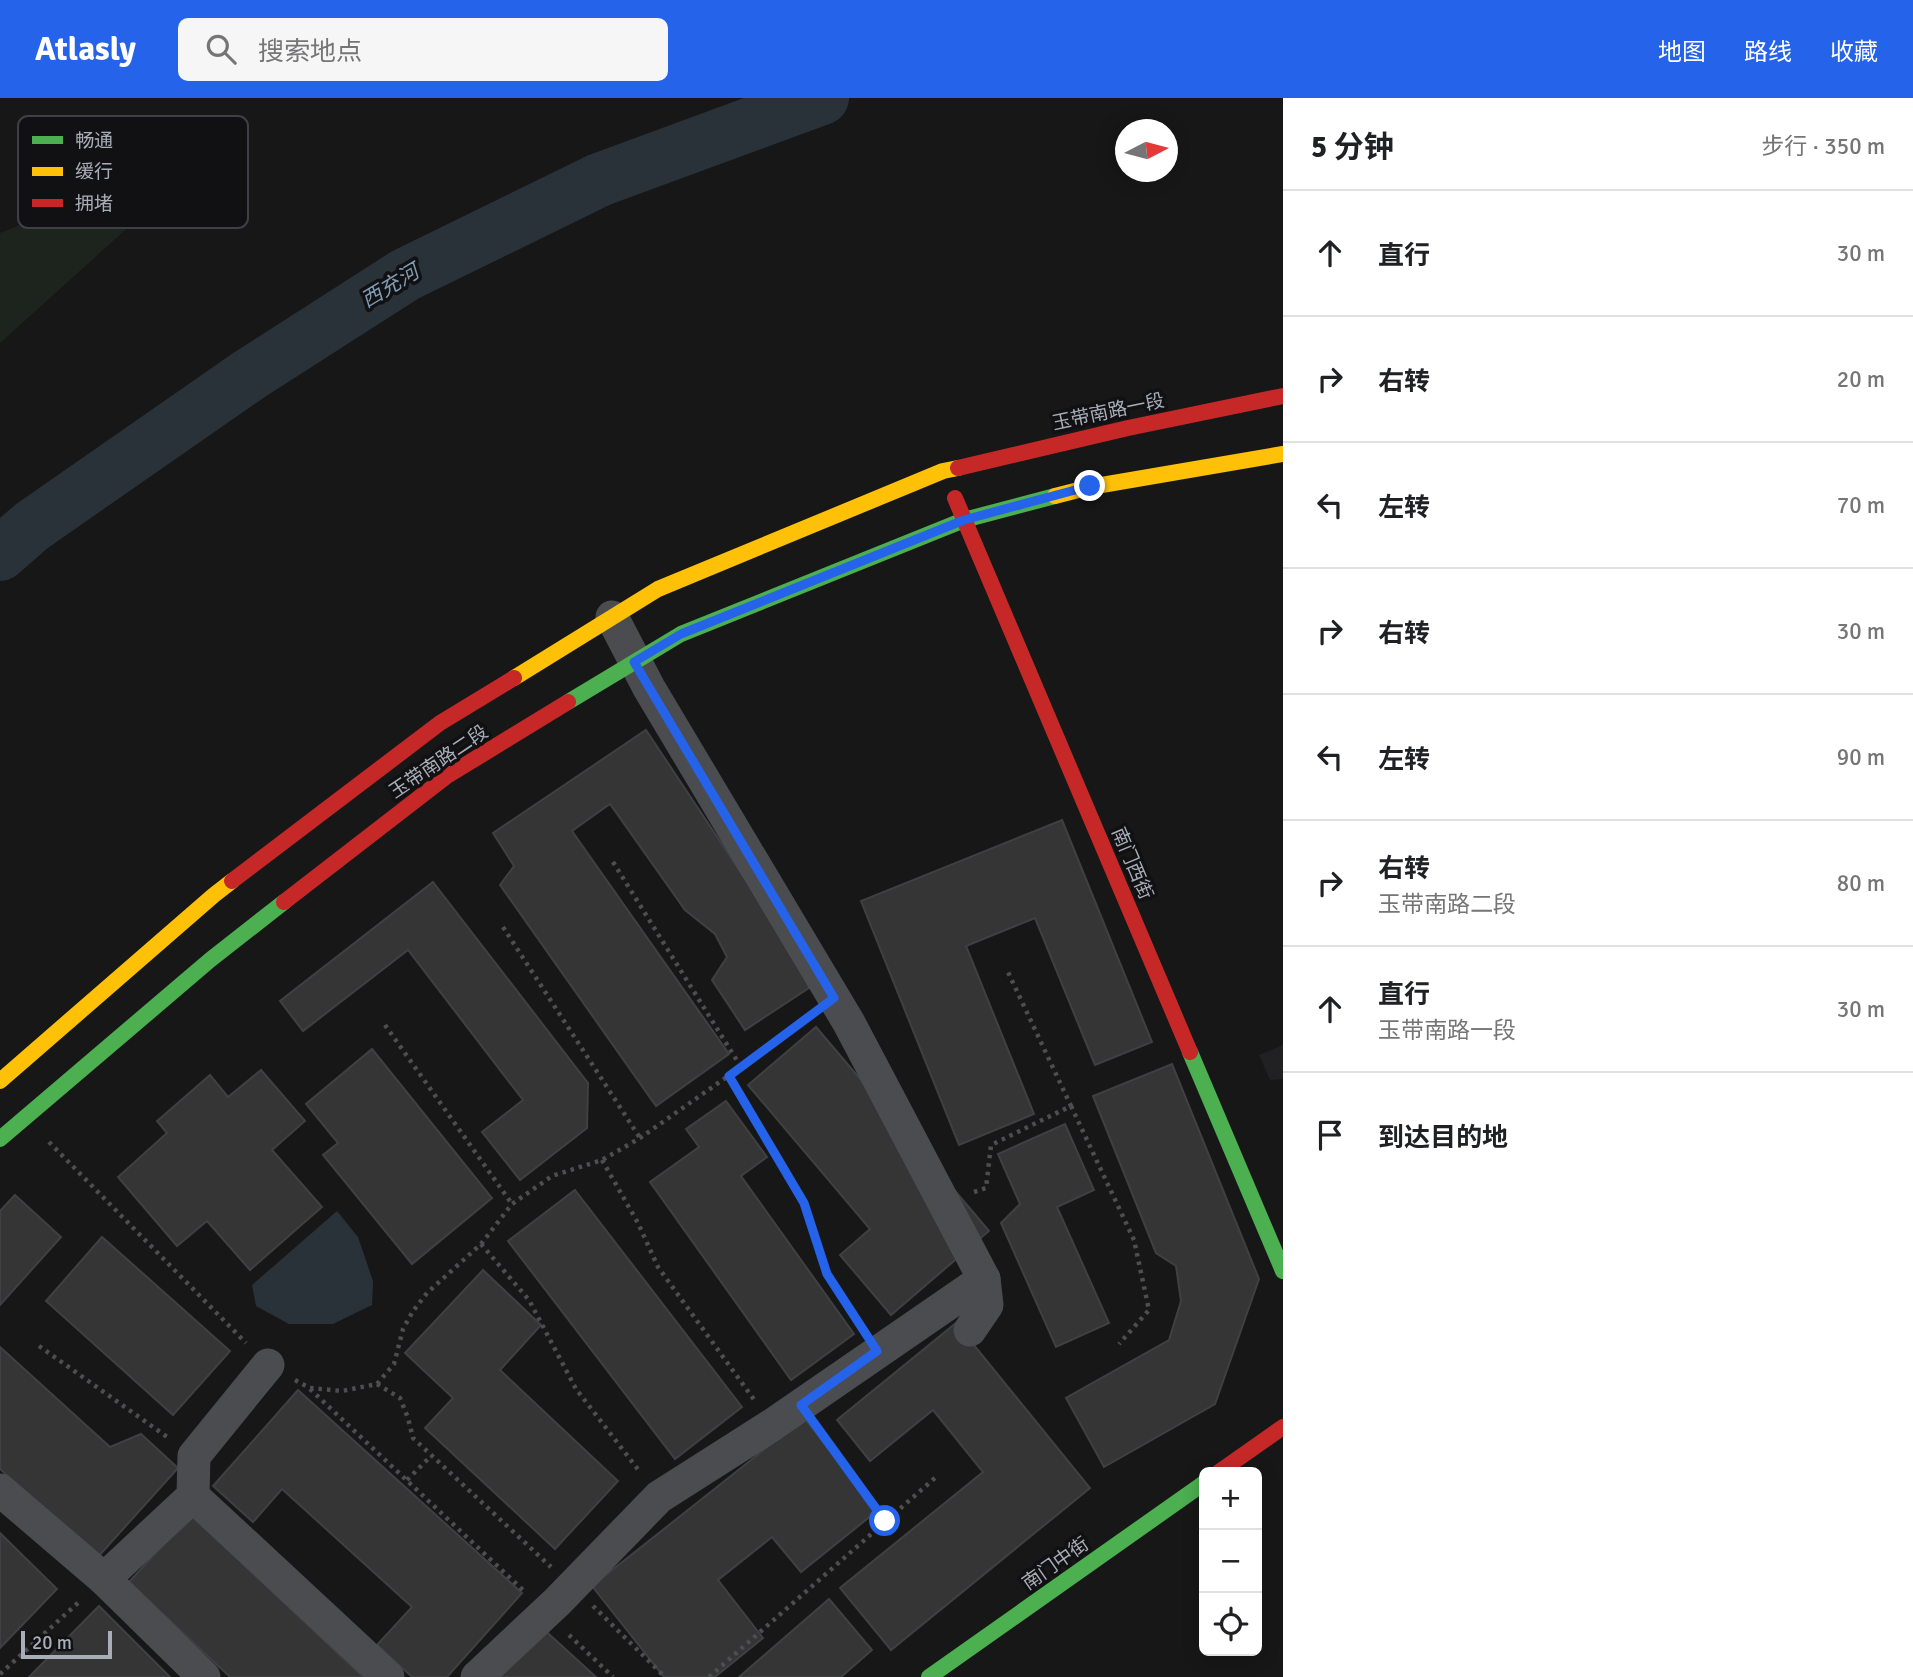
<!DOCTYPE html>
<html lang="zh">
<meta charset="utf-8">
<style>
:root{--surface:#fff;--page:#f6f6f6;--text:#202124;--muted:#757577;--line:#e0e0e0;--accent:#2563eb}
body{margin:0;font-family:Signika,"Noto Sans SC",sans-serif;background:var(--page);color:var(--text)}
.controls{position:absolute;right:21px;bottom:21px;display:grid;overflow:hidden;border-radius:10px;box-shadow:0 4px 18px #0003}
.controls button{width:63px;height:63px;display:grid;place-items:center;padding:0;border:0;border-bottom:2px solid var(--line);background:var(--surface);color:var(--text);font:35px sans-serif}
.compass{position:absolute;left:1115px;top:21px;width:63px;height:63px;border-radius:50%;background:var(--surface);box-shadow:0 4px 18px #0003;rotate:84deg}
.scale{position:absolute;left:21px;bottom:18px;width:91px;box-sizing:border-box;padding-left:7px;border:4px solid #a8adb8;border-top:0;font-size:19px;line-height:24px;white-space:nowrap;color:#a8adb8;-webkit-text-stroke:5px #111113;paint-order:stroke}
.stop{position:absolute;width:21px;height:21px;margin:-16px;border:5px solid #2563eb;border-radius:50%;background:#fff}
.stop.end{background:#2563eb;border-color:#fff;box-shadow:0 2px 7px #0008}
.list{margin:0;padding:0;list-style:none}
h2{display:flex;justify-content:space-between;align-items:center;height:91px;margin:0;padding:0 28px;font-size:30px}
h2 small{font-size:23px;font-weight:400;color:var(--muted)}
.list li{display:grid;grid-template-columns:46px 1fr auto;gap:21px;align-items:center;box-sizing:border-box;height:126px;padding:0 28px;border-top:2px solid var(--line)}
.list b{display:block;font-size:26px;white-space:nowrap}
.list p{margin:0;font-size:23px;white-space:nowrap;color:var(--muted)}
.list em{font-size:23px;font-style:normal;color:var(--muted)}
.icon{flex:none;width:38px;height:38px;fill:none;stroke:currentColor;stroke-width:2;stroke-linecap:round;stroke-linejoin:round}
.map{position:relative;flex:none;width:1283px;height:1579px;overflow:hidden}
header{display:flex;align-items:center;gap:42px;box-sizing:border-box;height:98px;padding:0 35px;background:var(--accent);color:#fff}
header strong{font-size:33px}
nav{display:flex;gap:38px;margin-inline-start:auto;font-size:24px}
.search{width:490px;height:63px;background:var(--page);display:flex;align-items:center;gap:18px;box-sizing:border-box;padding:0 24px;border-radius:10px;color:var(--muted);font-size:26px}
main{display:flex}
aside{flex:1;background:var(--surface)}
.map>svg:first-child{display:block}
</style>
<header>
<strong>Atlasly</strong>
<div class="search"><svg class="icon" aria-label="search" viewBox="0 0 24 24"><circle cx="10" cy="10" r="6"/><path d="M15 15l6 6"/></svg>搜索地点</div>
<nav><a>地图</a><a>路线</a><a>收藏</a></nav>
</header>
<main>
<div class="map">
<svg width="1283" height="1579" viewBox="0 0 1283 1579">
<rect width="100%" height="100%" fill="#171717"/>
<!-- built -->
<polygon fill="#212123" points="1283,947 1283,981 1270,982 1259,957"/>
<!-- green -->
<polygon fill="#1d241e" points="217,49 0,245 0,135"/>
<!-- water -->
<polygon fill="#2a3239" points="337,1113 358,1139 373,1183 372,1207 333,1226 289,1226 256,1208 252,1187"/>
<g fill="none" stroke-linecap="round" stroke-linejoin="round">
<!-- river -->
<polyline stroke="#2a3239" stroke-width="54" points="0,456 32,428 249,277 405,177 599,82 822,0"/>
</g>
<!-- building -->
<g fill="#353536" stroke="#3f4043" stroke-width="2">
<polygon points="646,632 815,886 745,932 712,882 727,859 715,836 685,812 610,706 572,733 729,956 656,1008 500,787 514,768 493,735"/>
<polygon points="1062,722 1152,944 1095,967 1035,820 966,848 1034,1016 959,1047 861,803"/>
<polygon points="433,784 588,985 587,1030 520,1082 482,1034 523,1002 408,852 303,933 280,903"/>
<polygon points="816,929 989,1133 891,1217 840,1157 870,1131 748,987"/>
<polygon points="372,951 492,1100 412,1166 323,1057 338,1045 306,1006"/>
<polygon points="1172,966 1259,1181 1215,1306 1104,1369 1066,1300 1169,1242 1181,1203 1176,1168 1156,1155 1093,998"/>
<polygon points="261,972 305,1023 272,1052 322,1109 250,1172 207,1123 177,1148 118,1079 167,1035 157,1023 210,977 228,999"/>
<polygon points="726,1003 767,1059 741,1078 854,1236 791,1282 650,1084 699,1049 686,1031"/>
<polygon points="1065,1026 1094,1092 1057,1109 1109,1225 1056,1249 1001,1125 1020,1106 998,1056"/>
<polygon points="575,1092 742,1309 675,1361 508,1143"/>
<polygon points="15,1097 61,1139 0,1207 0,1113"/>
<polygon points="102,1139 230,1253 173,1317 46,1203"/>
<polygon points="483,1172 541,1227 500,1272 618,1383 555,1451 425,1330 453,1300 405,1255"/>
<polygon points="956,1225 1090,1390 891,1552 840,1490 983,1374 933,1312 870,1363 837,1322"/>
<polygon points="0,1249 110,1349 141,1336 178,1370 97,1460 0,1371"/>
<polygon points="298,1292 522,1495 447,1579 412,1579 377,1547 412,1509 282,1391 253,1424 213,1388"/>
<polygon points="804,1320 877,1413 801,1474 772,1439 718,1482 763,1540 715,1579 664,1579 592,1488"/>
<polygon points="191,1417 363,1579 230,1579 129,1484"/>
<polygon points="0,1435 57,1491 0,1550"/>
<polygon points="829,1501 872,1552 841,1579 739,1579"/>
<polygon points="99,1508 170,1579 29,1579"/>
<polygon points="539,1527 596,1579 493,1579"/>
</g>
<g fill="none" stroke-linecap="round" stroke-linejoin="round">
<!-- path -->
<g stroke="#4d4e52" stroke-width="4.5" stroke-dasharray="3.5 5" stroke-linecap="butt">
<polyline points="613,764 741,969"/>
<polyline points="503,829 640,1040"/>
<polyline points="385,927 512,1106"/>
<polyline points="729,978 805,1105 827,1176 861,1229"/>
<polyline points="1071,1008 1134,1142 1149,1212 1119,1246"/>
<polyline points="49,1044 246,1245"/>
<polyline points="602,1062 638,1125 658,1169 755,1303"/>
<polyline points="974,1094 986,1090 991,1047 1071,1008 1007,872"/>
<polyline points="481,1146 529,1202 576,1291 640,1374"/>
<polyline points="39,1248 170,1341"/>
<polyline points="295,1282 310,1290 342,1293 377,1286 394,1266 403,1231 413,1213 427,1195 481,1146 512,1106 552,1078 602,1062 640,1040 741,969 808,919"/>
<polyline points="377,1286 400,1300 408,1320 413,1340 551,1469"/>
<polyline points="310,1291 525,1494"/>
<polyline points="820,1333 885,1423"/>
<polyline points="407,1382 431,1358"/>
<polyline points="593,1508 665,1579"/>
<polyline points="569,1537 613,1579"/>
<polyline points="0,1576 80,1503"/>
<polyline points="709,1579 936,1379"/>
</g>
<!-- street -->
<g stroke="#4b4c50" stroke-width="33">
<polyline points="612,519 649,590 849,925 984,1181 987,1207 970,1232"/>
<polyline points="0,1392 104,1481 204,1579"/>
<polyline points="193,1398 388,1579"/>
<polyline points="104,1481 193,1398 194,1358 268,1267"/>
<polyline points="477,1579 557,1504 659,1399 772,1327 984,1181"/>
</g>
<!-- fast -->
<g stroke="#4caf50" stroke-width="16">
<polyline points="568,604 681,536 964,422 1055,398"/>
<polyline points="1190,954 1283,1173"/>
<polyline points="0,1041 210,862 284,804"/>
<polyline points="929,1579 1204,1385"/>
</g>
<!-- slow -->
<g stroke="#ffc107" stroke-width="16">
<polyline points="1055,398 1090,389 1283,356"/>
<polyline points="514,580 658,491 943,373 958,370"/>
<polyline points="0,983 214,797 232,783"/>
</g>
<!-- jam -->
<g stroke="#c62828" stroke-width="16">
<polyline points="958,370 1128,330 1283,298"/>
<polyline points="955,400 1190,954"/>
<polyline points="232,783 440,625 514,580"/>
<polyline points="284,804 447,678 568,604"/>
<polyline points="1219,1374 1283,1329"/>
</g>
</g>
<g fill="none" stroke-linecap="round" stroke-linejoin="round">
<!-- route -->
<polyline stroke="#2563eb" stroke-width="9" points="885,1423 801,1307 877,1253 827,1176 804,1105 729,978 834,900 634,564 681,536 964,422 1090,388"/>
</g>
<g text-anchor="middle" stroke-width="7" stroke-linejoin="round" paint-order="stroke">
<!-- street labels -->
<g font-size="19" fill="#a8adb8" stroke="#111113">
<text transform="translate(1108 313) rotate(-12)" y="7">玉带南路一段</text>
<text transform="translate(438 663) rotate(-34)" y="7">玉带南路二段</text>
<text transform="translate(1133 765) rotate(67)" y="7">南门西街</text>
<text transform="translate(1055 1465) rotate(-35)" y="7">南门中街</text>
</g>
<!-- water labels -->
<g font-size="21" font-style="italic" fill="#7f9bb3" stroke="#111113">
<text transform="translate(390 188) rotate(-31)" y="7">西充河</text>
</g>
</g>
<!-- legend -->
<rect x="18" y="18" width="230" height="112" rx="10" fill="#111113" stroke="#3e4045" stroke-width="2"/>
<rect x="32" y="38" width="31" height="8" fill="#4caf50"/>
<rect x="32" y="69" width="31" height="9" fill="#ffc107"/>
<rect x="32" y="101" width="31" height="8" fill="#c62828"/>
<g font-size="19" fill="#a8adb8">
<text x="75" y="49">畅通</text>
<text x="75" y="80">缓行</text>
<text x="75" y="112">拥堵</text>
</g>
</svg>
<div class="controls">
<button>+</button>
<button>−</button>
<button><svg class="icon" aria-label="locate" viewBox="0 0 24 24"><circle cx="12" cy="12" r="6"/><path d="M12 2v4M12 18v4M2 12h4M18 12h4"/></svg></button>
</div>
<svg class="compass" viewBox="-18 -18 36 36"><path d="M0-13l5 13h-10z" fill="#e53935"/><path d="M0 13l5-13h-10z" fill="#757577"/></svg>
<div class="scale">20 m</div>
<div class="stop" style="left:885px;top:1423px"></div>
<div class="stop end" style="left:1090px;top:388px"></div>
</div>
<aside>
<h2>5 分钟<small>步行 · 350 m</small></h2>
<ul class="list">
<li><svg class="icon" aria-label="ahead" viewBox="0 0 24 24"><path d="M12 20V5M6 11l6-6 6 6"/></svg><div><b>直行</b></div><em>30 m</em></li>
<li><svg class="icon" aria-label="right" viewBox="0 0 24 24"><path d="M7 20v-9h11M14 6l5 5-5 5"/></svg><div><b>右转</b></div><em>20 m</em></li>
<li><svg class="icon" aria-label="left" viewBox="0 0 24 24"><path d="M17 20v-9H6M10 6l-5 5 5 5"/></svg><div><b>左转</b></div><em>70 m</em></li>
<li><svg class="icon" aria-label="right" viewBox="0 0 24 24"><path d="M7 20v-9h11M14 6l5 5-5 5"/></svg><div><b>右转</b></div><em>30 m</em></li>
<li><svg class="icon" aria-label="left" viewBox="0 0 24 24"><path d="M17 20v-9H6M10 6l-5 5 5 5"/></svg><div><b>左转</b></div><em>90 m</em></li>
<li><svg class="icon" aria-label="right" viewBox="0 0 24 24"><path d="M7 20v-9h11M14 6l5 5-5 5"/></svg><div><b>右转</b><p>玉带南路二段</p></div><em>80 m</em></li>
<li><svg class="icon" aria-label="ahead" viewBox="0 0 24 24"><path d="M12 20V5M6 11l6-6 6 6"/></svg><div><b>直行</b><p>玉带南路一段</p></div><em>30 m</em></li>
<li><svg class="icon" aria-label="arrive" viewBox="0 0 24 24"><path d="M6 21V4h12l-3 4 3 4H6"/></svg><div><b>到达目的地</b></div></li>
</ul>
</aside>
</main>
